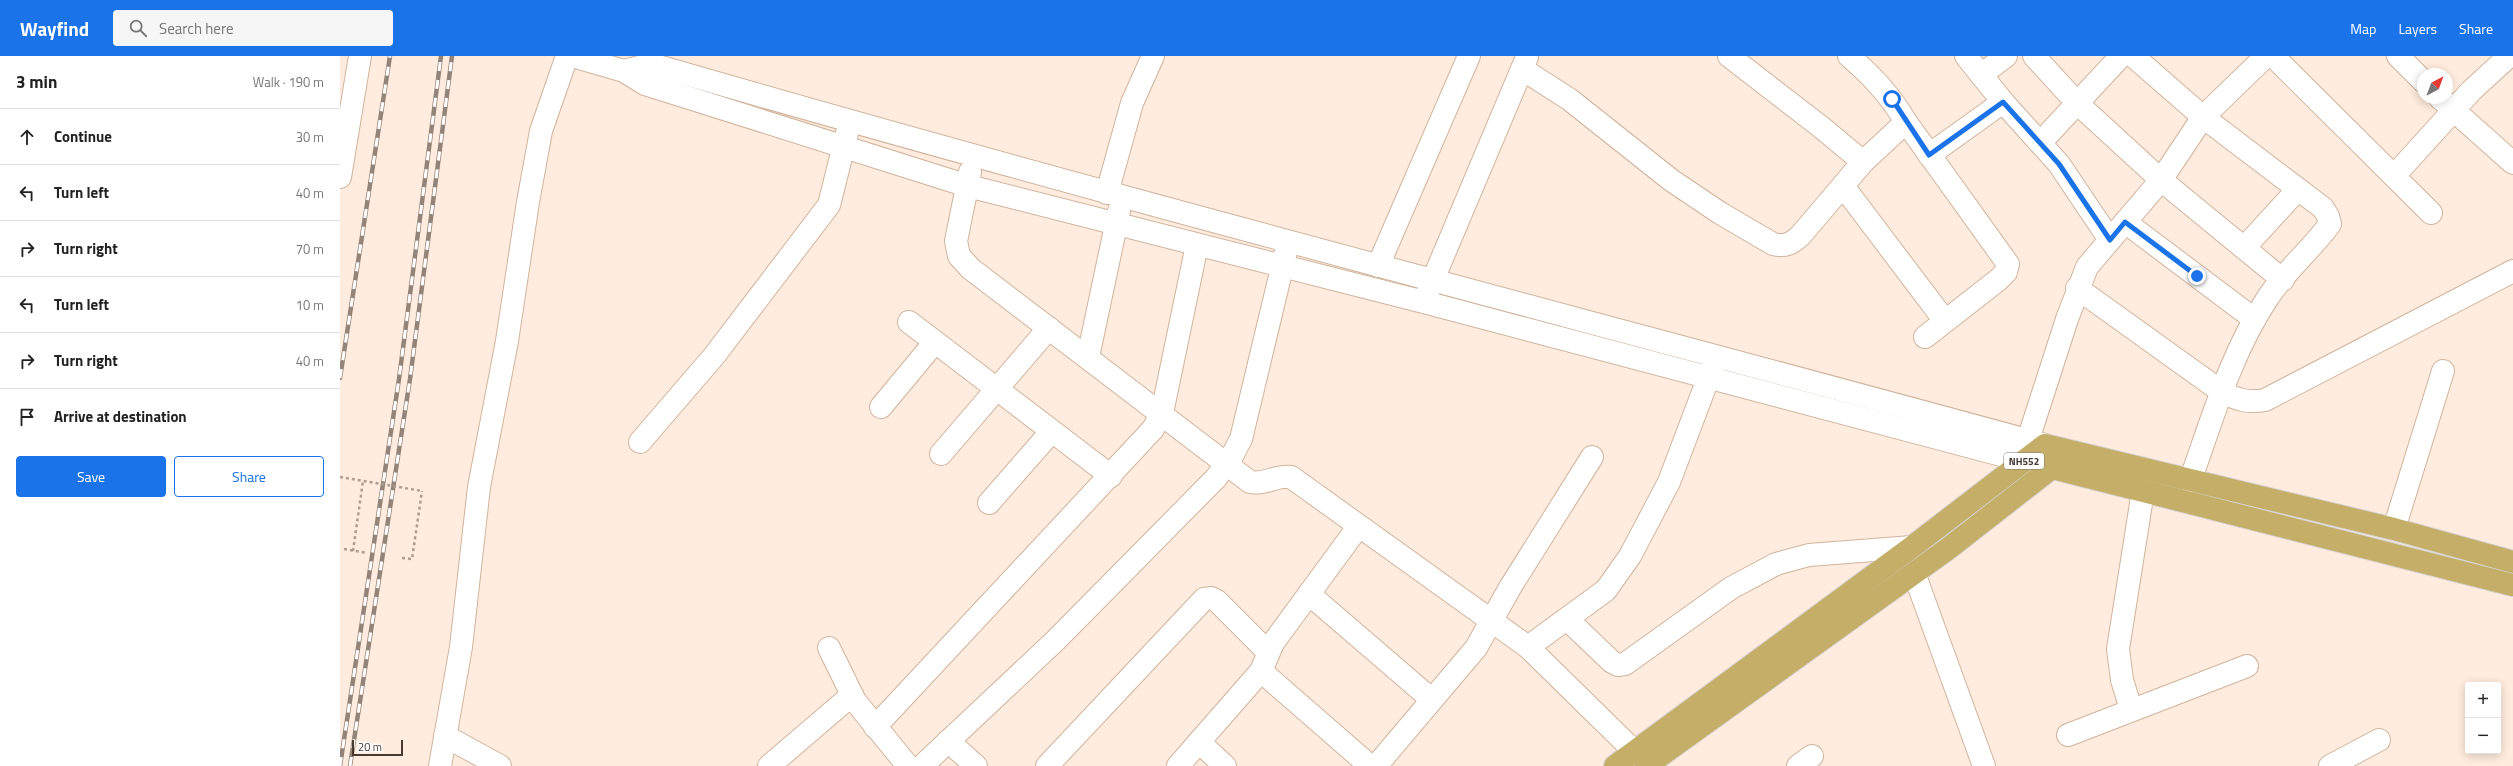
<!DOCTYPE html>
<meta charset="utf-8">
<style>
:root{--surface:#fff;--page:#f6f6f6;--text:#222;--muted:#767676;--line:#e0e0e0;--accent:#1a73e8}
body{margin:0;font-family:"Titillium Web",sans-serif;background:var(--page);color:var(--text)}
.controls{position:absolute;right:12px;bottom:12px;display:grid;overflow:hidden;border-radius:4px;box-shadow:0 2px 10px #0003}
.controls button{width:36px;height:36px;display:grid;place-items:center;padding:0;border:0;border-bottom:1px solid var(--line);background:var(--surface);color:var(--text);font:20px sans-serif}
.compass{position:absolute;left:2077px;top:12px;width:36px;height:36px;border-radius:50%;background:var(--surface);box-shadow:0 2px 10px #0003;rotate:41deg}
.scale{position:absolute;left:12px;bottom:10px;width:51px;box-sizing:border-box;padding-left:4px;border:2px solid #463a31;border-top:0;font-size:11px;line-height:14px;white-space:nowrap;color:#463a31;-webkit-text-stroke:3px #fff;paint-order:stroke}
.stop{position:absolute;width:12px;height:12px;margin:-9px;border:3px solid #1a73e8;border-radius:50%;background:#fff}
.stop.end{background:#1a73e8;border-color:#fff;box-shadow:0 1px 4px #0008}
.list{margin:0;padding:0;list-style:none}
h2{display:flex;justify-content:space-between;align-items:center;height:52px;margin:0;padding:0 16px;font-size:17px}
h2 small{font-size:13px;font-weight:400;color:var(--muted)}
.list li{display:grid;grid-template-columns:26px 1fr auto;gap:12px;align-items:center;box-sizing:border-box;height:56px;padding:0 16px;border-top:1px solid var(--line)}
.list b{display:block;font-size:15px;white-space:nowrap}
.list em{font-size:13px;font-style:normal;color:var(--muted)}
.actions{display:flex;gap:8px;padding:12px 16px}
.actions a{flex:1;padding:9px 0;border:1px solid var(--accent);border-radius:4px;text-align:center;font-size:14px;color:var(--accent)}
.actions .main{background:var(--accent);color:#fff}
.icon{flex:none;width:22px;height:22px;fill:none;stroke:currentColor;stroke-width:2;stroke-linecap:round;stroke-linejoin:round}
.map{position:relative;flex:none;width:2173px;height:710px;overflow:hidden}
header{display:flex;align-items:center;gap:24px;box-sizing:border-box;height:56px;padding:0 20px;background:var(--accent);color:#fff}
header strong{font-size:19px}
nav{display:flex;gap:22px;margin-inline-start:auto;font-size:14px}
.search{width:280px;height:36px;background:var(--page);display:flex;align-items:center;gap:10px;box-sizing:border-box;padding:0 14px;border-radius:4px;color:var(--muted);font-size:15px}
main{display:flex}
aside{flex:1;background:var(--surface)}
.map>svg:first-child{display:block}
</style>
<header>
<strong>Wayfind</strong>
<div class="search"><svg class="icon" aria-label="search" viewBox="0 0 24 24"><circle cx="10" cy="10" r="6"/><path d="M15 15l6 6"/></svg>Search here</div>
<nav><a>Map</a><a>Layers</a><a>Share</a></nav>
</header>
<main>
<aside>
<h2>3 min<small>Walk · 190 m</small></h2>
<ul class="list">
<li><svg class="icon" aria-label="ahead" viewBox="0 0 24 24"><path d="M12 20V5M6 11l6-6 6 6"/></svg><div><b>Continue</b></div><em>30 m</em></li>
<li><svg class="icon" aria-label="left" viewBox="0 0 24 24"><path d="M17 20v-9H6M10 6l-5 5 5 5"/></svg><div><b>Turn left</b></div><em>40 m</em></li>
<li><svg class="icon" aria-label="right" viewBox="0 0 24 24"><path d="M7 20v-9h11M14 6l5 5-5 5"/></svg><div><b>Turn right</b></div><em>70 m</em></li>
<li><svg class="icon" aria-label="left" viewBox="0 0 24 24"><path d="M17 20v-9H6M10 6l-5 5 5 5"/></svg><div><b>Turn left</b></div><em>10 m</em></li>
<li><svg class="icon" aria-label="right" viewBox="0 0 24 24"><path d="M7 20v-9h11M14 6l5 5-5 5"/></svg><div><b>Turn right</b></div><em>40 m</em></li>
<li><svg class="icon" aria-label="arrive" viewBox="0 0 24 24"><path d="M6 21V4h12l-3 4 3 4H6"/></svg><div><b>Arrive at destination</b></div></li>
</ul>
<div class="actions"><a class="main">Save</a><a>Share</a></div>
</aside>
<div class="map">
<svg width="2173" height="710" viewBox="0 0 2173 710">
<rect width="100%" height="100%" fill="#ffecde"/>
<g fill="none" stroke-linecap="round" stroke-linejoin="round">
<!-- minor casing -->
<g stroke="#d0b39c" stroke-width="24">
<g id="minor">
<polyline points="232,0 284,15 305,28 628,130 1084,246 1684,405"/>
<path d="M1389 0 1481 71 1523 106 1566 66C1550 39 1532 20 1509 0"/>
<polyline points="1626,0 1663,46 1719,108 1770,184"/>
<polyline points="1694,0 1737,47 1821,124 1943,224"/>
<path d="M1793 0 1863 61 1983 152 1988 160 1990 168C1971 194 1944 216 1927 243 1891 297 1872 364 1850 425"/>
<polyline points="1933,0 2091,157"/>
<polyline points="2058,0 2083,25"/>
<path d="M1182 13 1229 43 1331 124 1380 157 1433 188C1445 191 1451 188 1460 180L1523 106"/>
<path d="M284 15 311 8C773 142 1240 262 1705 389"/>
<polyline points="1641,19 1666,0"/>
<polyline points="2100,42 2173,107"/>
<polyline points="1566,66 1668,208 1666,216 1658,224 1585,281"/>
<polyline points="1700,87 1781,0"/>
<polyline points="1589,99 1663,46"/>
<path d="M630 116 616 185 619 200 631 213 910 426C925 429 936 419 951 421L1188 591 1295 696"/>
<polyline points="2054,120 2131,35 2169,0"/>
<polyline points="0,121 20,0"/>
<polyline points="1503,130 1605,265"/>
<polyline points="767,137 792,47 813,0"/>
<polyline points="1785,166 1914,263"/>
<polyline points="1904,192 1958,133"/>
<polyline points="1038,210 1129,0"/>
<path d="M1737 232 1882 336C1898 344 1908 347 1925 344L2173 215"/>
<polyline points="1087,238 1187,1"/>
<polyline points="569,266 771,420"/>
<polyline points="748,301 779,155"/>
<polyline points="541,351 595,286"/>
<polyline points="1688,384 1727,263 1747,211 1821,124 1863,61 1926,0"/>
<polyline points="300,386 374,300 489,149 507,77"/>
<polyline points="601,398 709,272"/>
<polyline points="649,447 711,376"/>
<polyline points="2054,473 2103,315"/>
<polyline points="1574,517 1644,710"/>
<polyline points="969,538 1091,643"/>
<polyline points="1227,563 1272,606 1278,609 1285,608 1391,532 1436,508 1469,499 1572,491"/>
<polyline points="1188,591 1266,534 1290,500 1329,426 1374,307"/>
<polyline points="489,592 515,645 568,710"/>
<polyline points="921,615 1030,710"/>
<polyline points="1791,653 1782,624 1778,593 1803,435"/>
<polyline points="535,671 813,373 822,357 857,189"/>
<polyline points="1728,679 1907,610"/>
<polyline points="105,680 160,710"/>
<polyline points="608,685 636,710"/>
<polyline points="859,686 885,710"/>
<polyline points="100,710 121,591 139,431 167,285 188,146 201,75 227,0"/>
<polyline points="429,710 512,639"/>
<polyline points="582,710 716,584 876,422 892,400 901,383 946,195"/>
<polyline points="707,710 864,543 871,542 877,545 928,596"/>
<polyline points="838,710 921,615 933,587 1018,471"/>
<polyline points="1036,710 1136,592 1171,530 1252,401"/>
<polyline points="1458,710 1472,700"/>
<polyline points="1990,710 2039,684"/>
</g>
</g>
<!-- highway casing -->
<g stroke="#d6d4d2" stroke-width="24">
<g id="highway">
<polyline points="1701,409 2173,529"/>
<polyline points="1275,710 1572,491 1705,389 2054,473 2173,506"/>
<polyline points="1306,710 1609,492 1732,396"/>
</g>
</g>
<!-- path -->
<g stroke="#ac9c91" stroke-width="2.5" stroke-dasharray="3 3" stroke-linecap="butt">
<polyline points="4,493 27,497"/>
<polyline points="13,495 23,425"/>
<polyline points="62,502 72,503 82,435"/>
</g>
<!-- minor -->
<use href="#minor" stroke="#fff" stroke-width="22"/>
<!-- highway -->
<use href="#highway" stroke="#c5ae67" stroke-width="22"/>
<!-- rail casing -->
<g stroke="#938479" stroke-width="4.5">
<g id="rail">
<polyline points="0,322 50,0"/>
<polyline points="0,710 59,323 101,0"/>
<polyline points="10,710 70,323 112,0"/>
</g>
</g>
<!-- rail -->
<use href="#rail" stroke="#fff" stroke-width="3" stroke-dasharray="9" stroke-linecap="butt"/>
<!-- path-bridge -->
<polyline stroke="#ac9c91" stroke-width="2.5" stroke-dasharray="3 3" stroke-linecap="butt" points="0,421 82,435"/>
</g>
<g fill="none" stroke-linecap="round" stroke-linejoin="round">
<!-- route -->
<polyline stroke="#1a73e8" stroke-width="5" points="1552,43 1589,99 1663,46 1719,108 1770,184 1785,166 1857,220"/>
</g>
<g text-anchor="middle" stroke-width="4" stroke-linejoin="round" paint-order="stroke">
<!-- shield labels -->
<rect fill="#fff" stroke="#7e756f" stroke-width="1" x="1664" y="397" width="40" height="16" rx="3"/>
<g font-size="10" font-weight="bold" fill="#463a31">
<text x="1684" y="409">NH552</text>
</g>
</g>
</svg>
<div class="controls">
<button>+</button>
<button>−</button>
</div>
<svg class="compass" viewBox="-18 -18 36 36"><path d="M0-13l5 13h-10z" fill="#e53935"/><path d="M0 13l5-13h-10z" fill="#767676"/></svg>
<div class="scale">20 m</div>
<div class="stop" style="left:1552px;top:43px"></div>
<div class="stop end" style="left:1857px;top:220px"></div>
</div>
</main>
